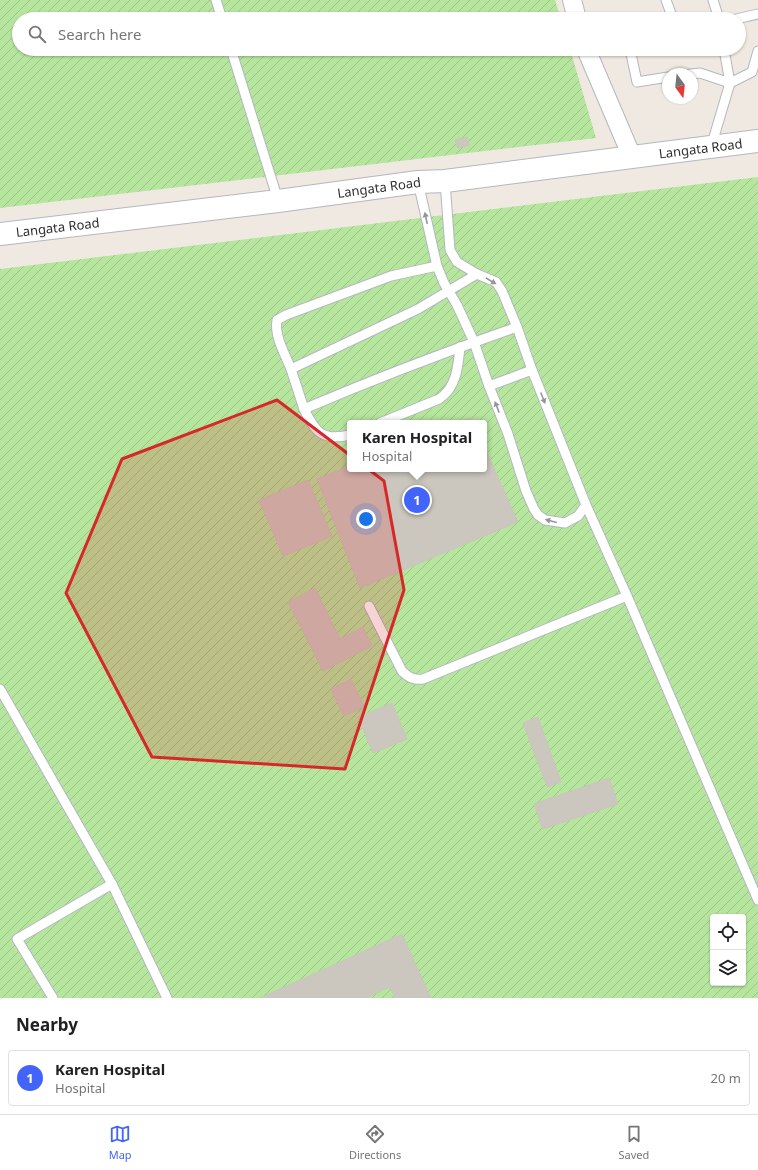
<!DOCTYPE html>
<style>
:root{--surface:#fff;--page:#f2f2f2;--text:#202124;--muted:#757577;--line:#e0e0e0;--accent:#4264fb}
body{margin:0;font-family:"Noto Sans",sans-serif;background:var(--page);color:var(--text)}
.controls{position:absolute;right:12px;bottom:12px;display:grid;overflow:hidden;border-radius:4px;box-shadow:0 1px 3px #0004}
.controls button{width:36px;height:36px;display:grid;place-items:center;padding:0;border:0;border-bottom:1px solid var(--line);background:var(--surface);color:var(--text);font:20px sans-serif}
.compass{position:absolute;left:662px;top:68px;width:36px;height:36px;border-radius:50%;background:var(--surface);box-shadow:0 1px 3px #0004;rotate:165deg}
.you{position:absolute;left:366px;top:519px;width:14px;height:14px;margin:-10px;border:3px solid #fff;border-radius:50%;background:#1a73e8;box-shadow:0 0 0 6px #1a73e833}
.badge{display:grid;place-items:center;width:26px;height:26px;border-radius:50%;background:var(--accent);color:#fff;font-size:13px;font-weight:700}
.pin{position:absolute;translate:-50% -50%;border:2px solid #fff;box-shadow:0 1px 4px #0006}
.popup{position:absolute;left:347px;top:420px;width:140px;height:52px;box-sizing:border-box;display:grid;place-content:center;border-radius:4px;background:var(--surface);filter:drop-shadow(0 1px 3px #0005);font-size:13px;white-space:nowrap;color:var(--muted)}
.popup b{font-size:15px;color:var(--text)}
.popup::after{content:'';position:absolute;left:50%;top:100%;margin-left:-8px;border:8px solid transparent;border-top-color:var(--surface)}
.list{margin:0;padding:0;list-style:none}
h2{display:flex;justify-content:space-between;align-items:center;height:52px;margin:0;padding:0 16px;font-size:17px}
h2 small{font-size:13px;font-weight:400;color:var(--muted)}
.list li{display:grid;grid-template-columns:26px 1fr auto;gap:12px;align-items:center;box-sizing:border-box;height:56px;margin:0 8px 8px;padding:0 8px;border:1px solid var(--line);border-radius:4px}
.list b{display:block;font-size:15px;white-space:nowrap}
.list p{margin:0;font-size:13px;white-space:nowrap;color:var(--muted)}
.list em{font-size:13px;font-style:normal;color:var(--muted)}
.icon{flex:none;width:22px;height:22px;fill:none;stroke:currentColor;stroke-width:2;stroke-linecap:round;stroke-linejoin:round}
.map{position:relative;flex:none;width:758px;height:998px;overflow:hidden}
.search{position:absolute;background:var(--surface);box-shadow:0 1px 3px #0004;left:12px;right:12px;top:12px;height:44px;display:flex;align-items:center;gap:10px;box-sizing:border-box;padding:0 14px;border-radius:22px;color:var(--muted);font-size:15px}
.sheet{height:116px;background:var(--surface)}
nav{display:flex;justify-content:space-around;align-items:center;box-sizing:border-box;height:56px;border-top:1px solid var(--line);background:var(--surface);font-size:11px;color:var(--muted)}
nav a{display:grid;justify-items:center;gap:2px}
nav .on{color:var(--accent)}
.map>svg:first-child{display:block}
</style>
<div class="map">
<svg width="758" height="998" viewBox="0 0 758 998">
<defs>
<pattern id="garden-furrows" width="10" height="10" patternUnits="userSpaceOnUse"><rect width="10" height="10" fill="#b6e59e"/><path d="M-1 1l2-2M0 10L10 0M9 11l2-2" fill="none" stroke="#9dc588"/></pattern>
</defs>
<rect width="100%" height="100%" fill="#efe9e1"/>
<!-- garden -->
<g fill="url(#garden-furrows)" fill-rule="evenodd">
<polygon points="0,0 555,0 561,19 19,19 19,49 570,49 596,138 0,208"/>
<path d="M758 177V998H0V269ZM350 423H484V469H350ZM713 917H743V983H713Z"/>
</g>
<!-- building -->
<g fill="#cbc7bf" stroke="#cbc5ba">
<polygon points="467,137 469,145 458,148 455,140"/>
<polygon points="471,418 474,423 456,423"/>
<polygon points="484,446 518,522 360,588 317,479 350,466 350,469 484,469"/>
<polygon points="308,480 332,536 283,556 259,500"/>
<polygon points="315,588 340,639 363,627 372,646 323,671 288,602"/>
<polygon points="351,679 364,707 344,716 331,689"/>
<polygon points="392,703 407,739 373,753 358,717"/>
<polygon points="538,717 561,782 547,787 523,723"/>
<polygon points="609,778 618,804 543,829 534,804"/>
<polygon points="402,934 431,998 395,998 390,987 366,998 260,998"/>
</g>
<g fill="none" stroke-linecap="round" stroke-linejoin="round">
<!-- service casing -->
<g stroke="#b4b7c1" stroke-width="11">
<g id="service">
<polyline points="216,0 222,19"/>
<polyline points="666,0 673,19"/>
<polyline points="713,0 719,19"/>
<polyline points="736,19 758,14"/>
<polyline points="231,49 278,200"/>
<polyline points="630,49 637,82 668,77"/>
<polyline points="690,74 700,73 730,83 752,72 758,51"/>
<polyline points="711,147 730,83 724,49"/>
<polyline points="418,182 437,266 444,283 457,305 474,342 489,386 508,434 526,491 534,509 538,515 545,520 565,523 578,516 586,505 532,370 517,327 502,291 496,282 477,274 457,262 450,250 445,181"/>
<path d="M477 274 418 309 291 369 304 409C374 379 445 352 517 327"/>
<path d="M291 369C285 354 274 336 277 320L286 315 391 276 437 266"/>
<polyline points="489,386 532,370"/>
<path d="M304 409C316 433 322 441 350 435"/>
<path d="M380 423 439 399C457 387 458 366 460 347"/>
<polyline points="627,596 758,900"/>
<path d="M369 606 402 671C409 678 414 680 423 679L627 596 586 505"/>
<polyline points="0,689 112,884 167,998"/>
<polyline points="53,998 17,939 112,884"/>
</g>
</g>
<!-- minor casing -->
<g stroke="#b4b7c1" stroke-width="20">
<g id="minor">
<polyline points="572,0 577,19"/>
<polyline points="586,49 632,157"/>
</g>
</g>
<!-- secondary casing -->
<g stroke="#b4b7c1" stroke-width="24">
<g id="secondary">
<path id="s1" d="M0 234 278 201 418 182 445 181 758 141"/>
</g>
</g>
<!-- service -->
<use href="#service" stroke="#fff" stroke-width="9"/>
<!-- minor -->
<use href="#minor" stroke="#fff" stroke-width="18"/>
<!-- secondary -->
<use href="#secondary" stroke="#fff" stroke-width="22"/>
</g>
<!-- one-way arrows -->
<defs><path id="oneway-solid" d="M-6-.8H1V-3.2L6.5 0L1 3.2V.8H-6Z"/></defs>
<g fill="#969696">
<use href="#oneway-solid" transform="translate(426 218) rotate(-102)"/>
<use href="#oneway-solid" transform="translate(491 281) rotate(31)"/>
<use href="#oneway-solid" transform="translate(543 398) rotate(68)"/>
<use href="#oneway-solid" transform="translate(497 407) rotate(-111)"/>
<use href="#oneway-solid" transform="translate(551 521) rotate(-165)"/>
</g>
<!-- marked area -->
<path fill="#d62828" fill-opacity="0.2" stroke="#d62828" stroke-width="3" stroke-linejoin="round" d="M277 400 384 481 404 590 345 769 152 757 66 593 122 459Z"/>
<g text-anchor="middle" stroke-width="3.5" stroke-linejoin="round" paint-order="stroke">
<!-- street labels -->
<g font-size="13" fill="#2e2e2e" stroke="#fff">
<text dy="5" stroke="none"><textPath href="#s1" startOffset="706">Langata Road</textPath></text>
<text dy="5" stroke="none"><textPath href="#s1" startOffset="382">Langata Road</textPath></text>
<text dy="5" stroke="none"><textPath href="#s1" startOffset="58">Langata Road</textPath></text>
</g>
</g>
</svg>
<div class="controls">
<button><svg class="icon" aria-label="locate" viewBox="0 0 24 24"><circle cx="12" cy="12" r="6"/><path d="M12 2v4M12 18v4M2 12h4M18 12h4"/></svg></button>
<button><svg class="icon" aria-label="layers" viewBox="0 0 24 24"><path d="M12 4l9 5-9 5-9-5zM3 14l9 5 9-5"/></svg></button>
</div>
<svg class="compass" viewBox="-18 -18 36 36"><path d="M0-13l5 13h-10z" fill="#e53935"/><path d="M0 13l5-13h-10z" fill="#757577"/></svg>
<div class="you"></div>
<div class="pin badge" style="left:417px;top:500px">1</div>
<div class="popup"><b>Karen Hospital</b>Hospital</div>
<div class="search"><svg class="icon" aria-label="search" viewBox="0 0 24 24"><circle cx="10" cy="10" r="6"/><path d="M15 15l6 6"/></svg>Search here</div>
</div>
<section class="sheet">
<h2>Nearby<small></small></h2>
<ul class="list">
<li><span class="badge">1</span><div><b>Karen Hospital</b><p>Hospital</p></div><em>20 m</em></li>
</ul>
</section>
<nav>
<a class="on"><svg class="icon" aria-label="map" viewBox="0 0 24 24"><path d="M3 6l6-2 6 2 6-2v14l-6 2-6-2-6 2zM9 4v14M15 6v14"/></svg>Map</a>
<a><svg class="icon" aria-label="directions" viewBox="0 0 24 24"><path d="M12 3l9 9-9 9-9-9zM9 14v-3h6M13 9l2 2-2 2"/></svg>Directions</a>
<a><svg class="icon" aria-label="saved" viewBox="0 0 24 24"><path d="M7 4h10v16l-5-4-5 4z"/></svg>Saved</a>
</nav>
